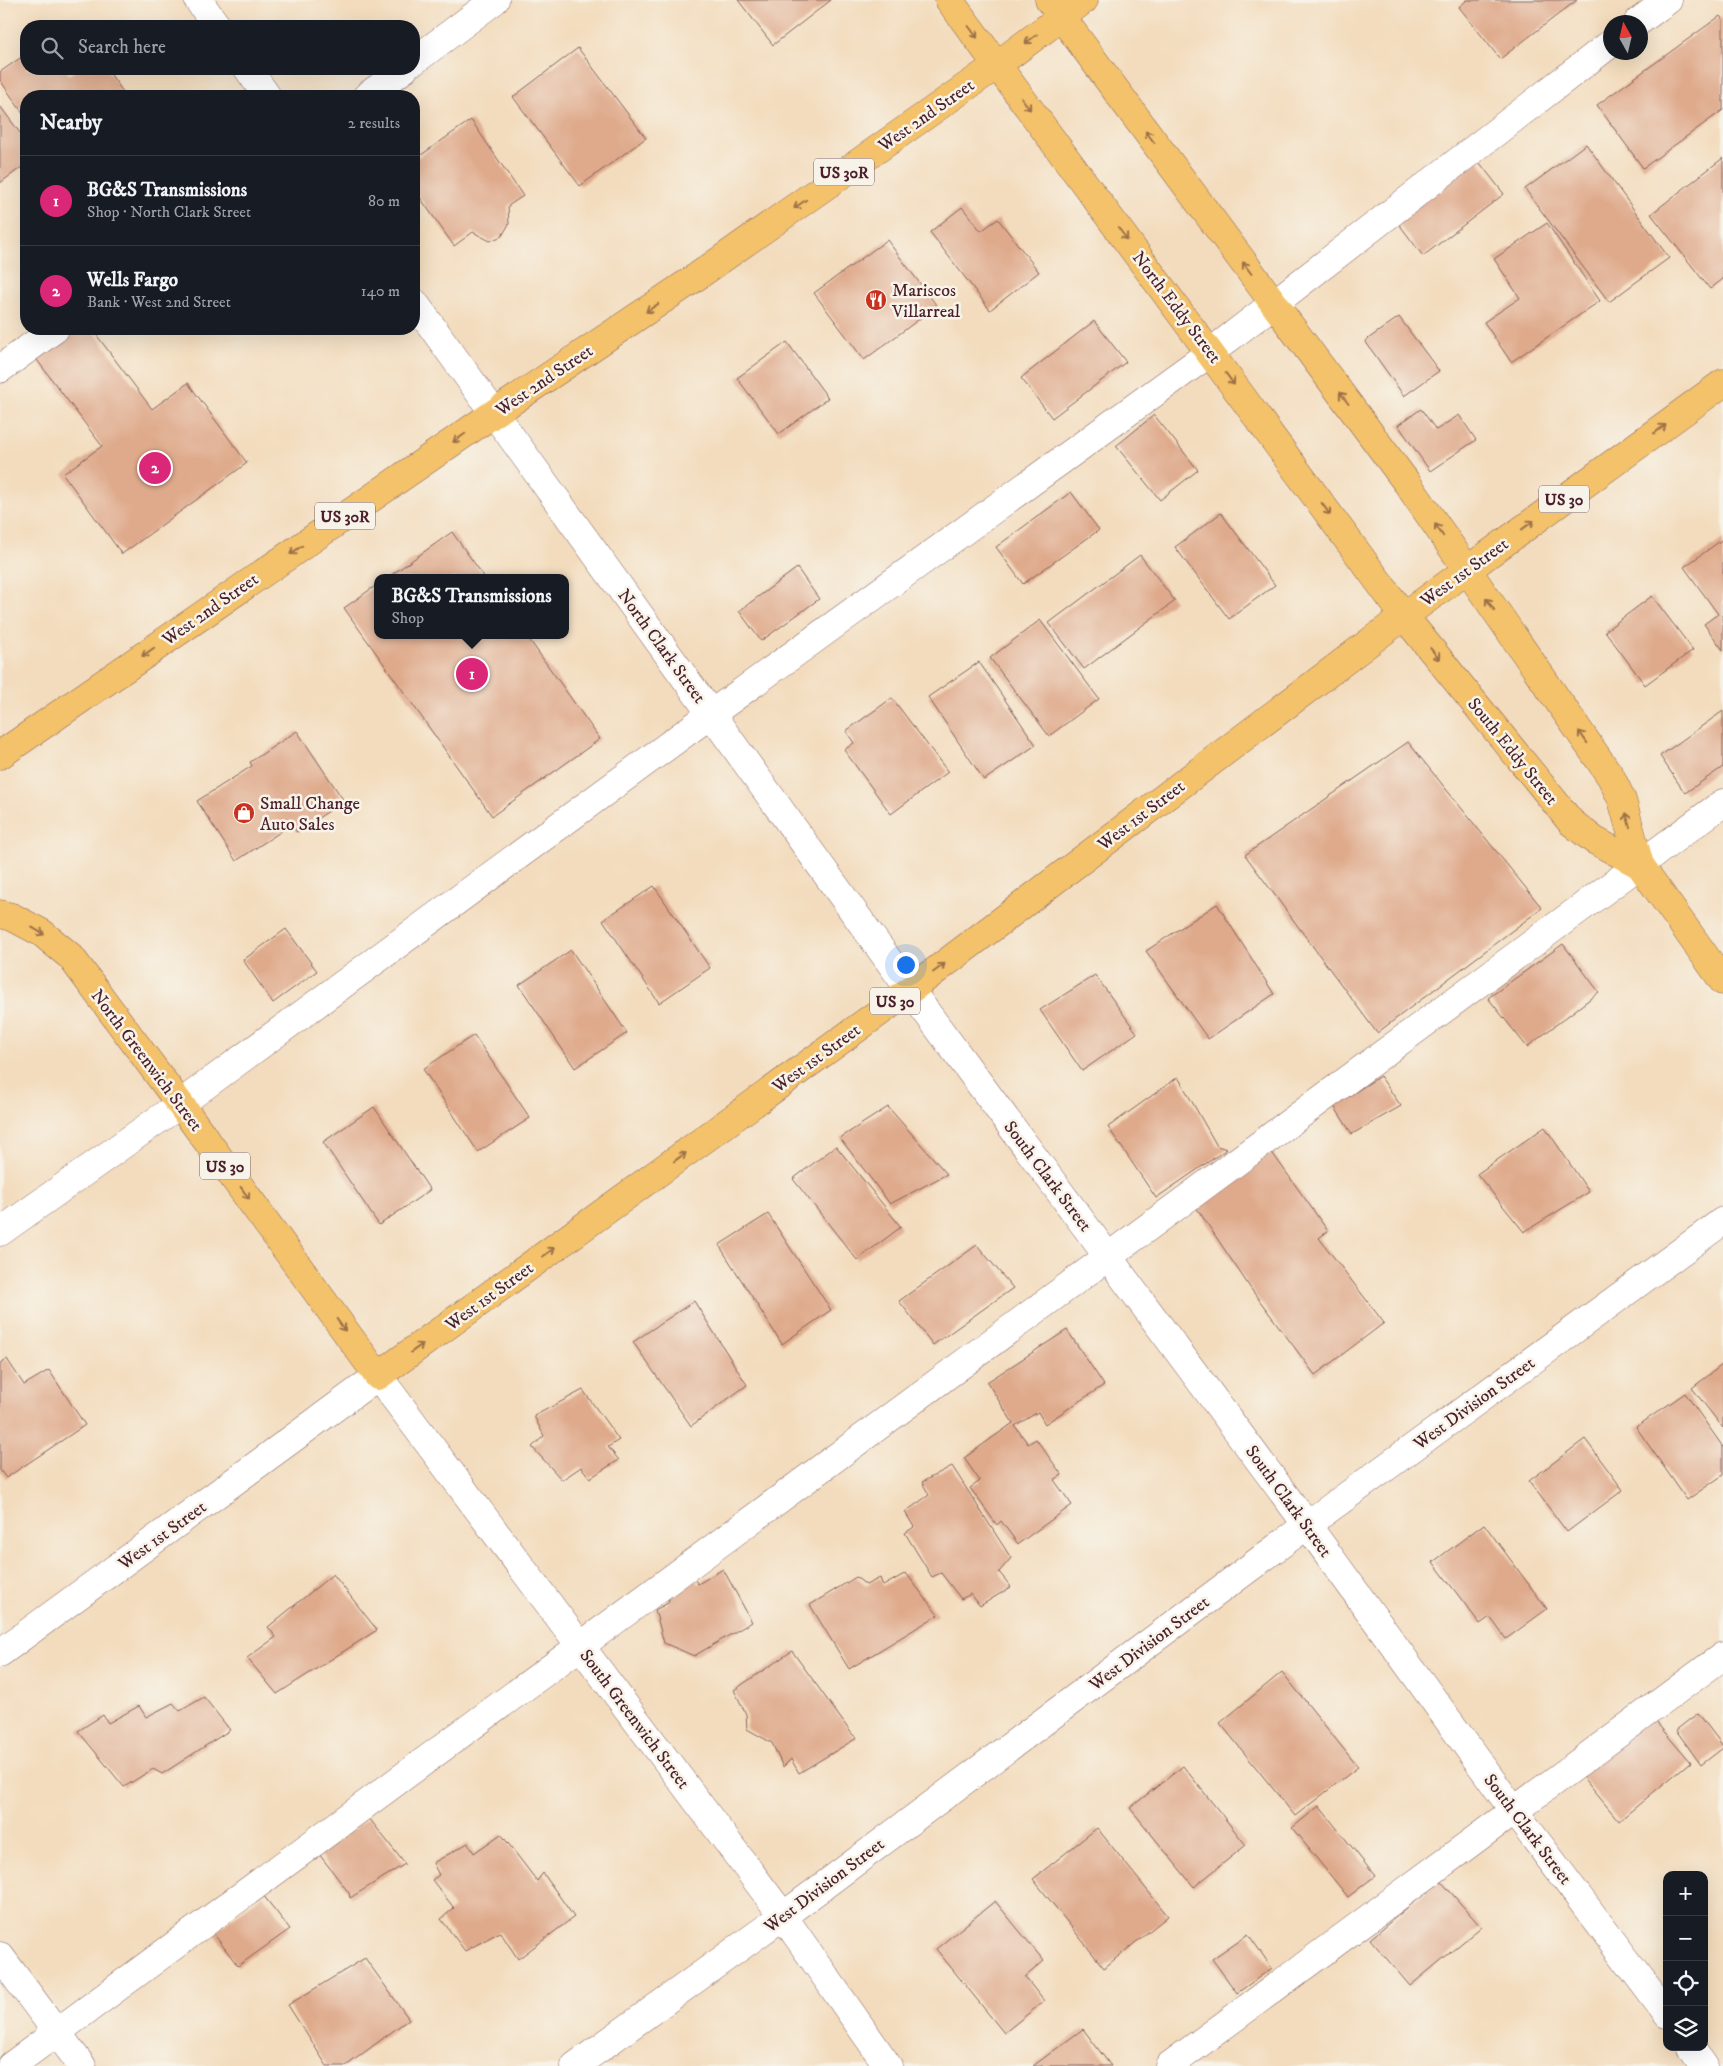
<!DOCTYPE html>
<meta charset="utf-8">
<style>
:root{--surface:#171b24;--page:#20242c;--text:#f1f3f6;--muted:#9ea1a6;--line:#363941;--accent:#db2777}
body{margin:0;font-family:"IM FELL DW Pica",serif;background:var(--page);color:var(--text)}
.controls{position:absolute;right:15px;bottom:15px;display:grid;overflow:hidden;border-radius:10px;box-shadow:0 5px 20px #0002}
.controls button{width:45px;height:45px;display:grid;place-items:center;padding:0;border:0;border-bottom:1px solid var(--line);background:var(--surface);color:var(--text);font:25px sans-serif}
.compass{position:absolute;left:1603px;top:15px;width:45px;height:45px;border-radius:50%;background:var(--surface);box-shadow:0 5px 20px #0002;rotate:352deg}
.you{position:absolute;left:905px;top:964px;width:18px;height:18px;margin:-12px;border:4px solid #fff;border-radius:50%;background:#1a73e8;box-shadow:0 0 0 8px #1a73e833}
.badge{display:grid;place-items:center;width:32px;height:32px;border-radius:50%;background:var(--accent);color:#fff;font-size:16px;font-weight:700}
.pin{position:absolute;translate:-50% -50%;border:2px solid #fff;box-shadow:0 1px 5px #0006}
.popup{position:absolute;left:374px;top:574px;width:195px;height:65px;box-sizing:border-box;display:grid;place-content:center;border-radius:10px;background:var(--surface);filter:drop-shadow(0 1px 4px #0005);font-size:16px;white-space:nowrap;color:var(--muted)}
.popup b{font-size:19px;color:var(--text)}
.popup::after{content:'';position:absolute;left:50%;top:100%;margin-left:-10px;border:10px solid transparent;border-top-color:var(--surface)}
.list{margin:0;padding:0;list-style:none}
h2{display:flex;justify-content:space-between;align-items:center;height:65px;margin:0;padding:0 20px;font-size:21px}
h2 small{font-size:16px;font-weight:400;color:var(--muted)}
.list li{display:grid;grid-template-columns:32px 1fr auto;gap:15px;align-items:center;box-sizing:border-box;height:90px;padding:0 20px;border-top:1px solid var(--line)}
.list b{display:block;font-size:19px;white-space:nowrap}
.list p{margin:0;font-size:16px;white-space:nowrap;color:var(--muted)}
.list em{font-size:16px;font-style:normal;color:var(--muted)}
.icon{flex:none;width:28px;height:28px;fill:none;stroke:currentColor;stroke-width:2;stroke-linecap:round;stroke-linejoin:round}
.map{position:relative;flex:none;width:1723px;height:2066px;overflow:hidden}
.search{position:absolute;background:var(--surface);box-shadow:0 5px 20px #0002;left:20px;top:20px;width:400px;height:55px;display:flex;align-items:center;gap:12px;box-sizing:border-box;padding:0 18px;border-radius:20px;color:var(--muted);font-size:19px}
.panel{position:absolute;background:var(--surface);box-shadow:0 5px 20px #0002;left:20px;top:90px;width:400px;height:245px;border-radius:20px}
.map>svg:first-child{display:block}
</style>
<div class="map">
<svg width="1723" height="2066" viewBox="0 0 1723 2066">
<rect width="100%" height="100%" fill="#f7f3e8"/>
<filter id="ink" filterUnits="userSpaceOnUse"><feTurbulence type="fractalNoise" baseFrequency=".02" numOctaves="2"/><feDisplacementMap in="SourceGraphic" scale="10" xChannelSelector="R" yChannelSelector="G"/><feConvolveMatrix kernelMatrix="1 2 1 2 8 2 1 2 1" color-interpolation-filters="sRGB"/></filter>
<filter id="wash" filterUnits="userSpaceOnUse"><feTurbulence type="fractalNoise" baseFrequency=".0096" numOctaves="4" result="noise"/><feDisplacementMap in="SourceGraphic" scale="20" xChannelSelector="R" yChannelSelector="G"/><feGaussianBlur stdDeviation="1.12" result="paint"/><feColorMatrix in="noise" values="0 0 0 0 0 0 0 0 0 0 0 0 0 0 0 0 0 1.4 0 .05"/><feComposite in="paint" operator="in"/></filter>
<g filter="url(#wash)">
<rect width="100%" height="100%" fill="#f3dcbd"/>
<g id="blocks">
<!-- building -->
<g fill="#dfaa8c">
<polygon points="738,0 831,0 773,45"/>
<polygon points="1467,0 1577,0 1500,59 1459,7"/>
<polygon points="1720,16 1723,20 1723,110 1643,168 1597,105"/>
<polygon points="578,48 646,138 580,186 513,97"/>
<polygon points="26,54 26,69 65,69 69,75 78,69 107,69 123,92 116,96 26,96 26,118 0,80 0,72"/>
<polygon points="0,106 26,141 26,164 0,183"/>
<polygon points="471,120 523,196 508,206 509,224 502,236 490,241 473,232 454,246 414,189 414,160"/>
<polygon points="1586,144 1669,258 1609,302 1525,189"/>
<polygon points="1476,158 1504,194 1423,256 1396,220"/>
<polygon points="1723,158 1723,279 1710,289 1651,214"/>
<polygon points="962,207 981,231 998,219 1039,272 990,310 930,232"/>
<polygon points="1547,223 1600,301 1511,362 1484,322 1520,298 1494,259"/>
<polygon points="887,240 937,306 864,360 814,293"/>
<polygon points="1399,317 1439,371 1404,396 1365,341"/>
<polygon points="1094,321 1126,362 1052,418 1021,378"/>
<polygon points="71,329 92,329 152,409 188,383 247,463 122,554 63,474 102,446 34,356"/>
<polygon points="787,342 828,398 779,434 737,378"/>
<polygon points="1421,409 1436,430 1459,415 1476,440 1430,471 1398,425"/>
<polygon points="1154,415 1198,470 1160,500 1116,446"/>
<polygon points="1071,492 1099,530 1023,584 996,547"/>
<polygon points="1221,513 1275,585 1229,619 1175,547"/>
<polygon points="452,532 485,578 387,578"/>
<polygon points="1723,539 1723,650 1704,624 1718,614 1684,567"/>
<polygon points="1140,555 1175,601 1084,669 1049,623"/>
<polygon points="797,568 819,599 761,641 739,611"/>
<polygon points="378,584 378,635 526,635 600,739 492,816 344,608"/>
<polygon points="1652,596 1693,650 1645,685 1605,631"/>
<polygon points="1040,620 1099,699 1049,736 990,658"/>
<polygon points="979,662 1036,745 984,780 928,697"/>
<polygon points="892,698 948,772 891,814 844,750 854,743 846,731"/>
<polygon points="1723,711 1723,767 1685,793 1660,756"/>
<polygon points="297,731 344,801 297,832 291,825 236,861 197,801 252,766 250,762"/>
<polygon points="1408,742 1542,908 1377,1033 1245,855"/>
<polygon points="654,886 710,968 659,1003 603,920"/>
<polygon points="1217,904 1274,994 1208,1039 1146,951"/>
<polygon points="286,929 317,971 273,1003 243,960"/>
<polygon points="1563,944 1599,992 1527,1047 1488,998"/>
<polygon points="571,950 627,1033 575,1068 519,985"/>
<polygon points="1095,975 1137,1033 1082,1071 1040,1010"/>
<polygon points="474,1035 530,1118 478,1152 423,1069"/>
<polygon points="1380,1076 1401,1106 1352,1134 1334,1106"/>
<polygon points="1178,1077 1217,1146 1227,1149 1156,1198 1108,1127"/>
<polygon points="374,1107 430,1190 379,1225 323,1142"/>
<polygon points="888,1107 947,1174 890,1204 840,1138"/>
<polygon points="1545,1127 1589,1192 1524,1232 1477,1174"/>
<polygon points="836,1146 901,1227 857,1260 793,1179"/>
<polygon points="1271,1151 1328,1231 1319,1238 1384,1323 1315,1375 1251,1289 1194,1204"/>
<polygon points="768,1214 831,1310 782,1344 719,1245"/>
<polygon points="977,1245 1013,1288 933,1345 899,1301"/>
<polygon points="694,1301 747,1385 691,1426 633,1342"/>
<polygon points="1067,1330 1104,1385 1045,1424 1038,1412 1015,1426 1028,1444 1036,1439 1062,1475 1054,1480 1072,1505 1018,1544 1001,1521 997,1525 970,1488 980,1481 964,1458 1013,1423 987,1382"/>
<polygon points="7,1359 24,1385 49,1370 85,1425 6,1478 0,1470 0,1363"/>
<polygon points="1723,1364 1723,1428 1692,1388"/>
<polygon points="583,1390 619,1440 608,1447 619,1460 590,1478 581,1467 562,1480 532,1447 544,1436 534,1416"/>
<polygon points="1685,1393 1723,1447 1723,1475 1687,1500 1636,1427"/>
<polygon points="1585,1439 1623,1490 1567,1532 1529,1481"/>
<polygon points="952,1466 1011,1558 999,1572 1011,1587 980,1606 971,1594 961,1599 941,1573 932,1577 905,1533 914,1527 905,1512 929,1495 922,1482"/>
<polygon points="1484,1524 1547,1609 1506,1639 1490,1617 1480,1624 1433,1562"/>
<polygon points="723,1569 752,1622 694,1656 664,1643 655,1610 668,1603 671,1590 694,1579 698,1584"/>
<polygon points="906,1573 938,1615 849,1669 810,1605 856,1577 866,1585 880,1578 883,1586"/>
<polygon points="333,1574 377,1630 277,1694 247,1658 276,1637 268,1627"/>
<polygon points="792,1651 852,1734 857,1738 799,1773 791,1759 783,1767 772,1743 747,1729 746,1714 734,1690"/>
<polygon points="1282,1672 1358,1767 1295,1816 1220,1723"/>
<polygon points="204,1697 230,1730 162,1774 153,1769 124,1787 78,1731 103,1715 108,1723 139,1706 146,1717 173,1703 180,1711"/>
<polygon points="1698,1713 1723,1746 1723,1748 1701,1765 1676,1730"/>
<polygon points="1650,1715 1690,1762 1619,1821 1580,1774"/>
<polygon points="1183,1766 1246,1845 1194,1887 1130,1808"/>
<polygon points="1319,1806 1375,1876 1348,1897 1292,1828"/>
<polygon points="369,1818 405,1864 350,1898 349,1893 319,1854"/>
<polygon points="1097,1828 1168,1916 1104,1968 1033,1879"/>
<polygon points="501,1834 537,1881 543,1873 574,1917 518,1959 500,1932 465,1951 441,1919 454,1908 432,1880 439,1875 433,1863 468,1843 474,1853"/>
<polygon points="1440,1880 1481,1927 1410,1986 1370,1939"/>
<polygon points="263,1895 290,1929 238,1966 213,1933"/>
<polygon points="995,1901 1044,1961 1025,1977 1044,2001 1004,2033 936,1949"/>
<polygon points="1248,1934 1272,1968 1237,1993 1212,1959"/>
<polygon points="365,1958 409,2019 346,2066 327,2066 288,2005"/>
<polygon points="1083,2029 1111,2066 1033,2066"/>
</g>
</g>
</g>
<g filter="url(#ink)">
<use href="#blocks" fill-opacity="0" stroke="#85615e" stroke-width="1"/>
<g fill="none" stroke-linecap="round" stroke-linejoin="round">
<!-- minor casing -->
<g stroke="#85615e" stroke-width="29">
<g id="minor">
<polyline points="198,0 217,26"/>
<polyline points="1638,22 1668,0"/>
<polyline points="414,61 495,0"/>
<polyline points="248,69 267,96"/>
<polyline points="367,96 404,69"/>
<polyline points="414,302 910,990 1307,1525 1514,1811 1667,2014"/>
<polyline points="0,369 55,329"/>
<polyline points="0,1232 180,1104 711,714 1211,352 1610,44"/>
<polyline points="0,1653 378,1376 783,1916 888,2066"/>
<polyline points="0,1956 82,2066"/>
<polyline points="1691,2047 1705,2066"/>
<polyline points="11,2066 1723,803"/>
<polyline points="575,2066 783,1916 1307,1525 1723,1221"/>
<polyline points="1169,2066 1723,1656"/>
</g>
</g>
<!-- major casing -->
<g stroke="#85615e" stroke-width="29">
<g id="major">
<polyline points="949,0 1404,616 1571,822 1594,840 1640,865"/>
<polyline points="1049,0 1407,483 1611,777 1622,800 1640,865 1723,981"/>
</g>
</g>
<!-- highway casing -->
<g stroke="#85615e" stroke-width="29">
<g id="highway">
<polyline points="0,755 493,414 692,280 997,65 1084,0"/>
<polyline points="0,914 12,917 42,933 71,957 180,1104 378,1376 910,990 1404,616 1723,383"/>
</g>
</g>
<!-- minor -->
<use href="#minor" stroke="#fff" stroke-width="28"/>
<!-- major -->
<use href="#major" stroke="#f3c26a" stroke-width="28"/>
<!-- highway -->
<use href="#highway" stroke="#f3c26a" stroke-width="28"/>
</g>
<!-- one-way arrows -->
<defs><path id="oneway-shaft" d="M-6 0H5M1.5-3L5.5 0L1.5 3" fill="none" stroke-width="1.6" stroke-linecap="round" stroke-linejoin="round" transform="scale(1.25)"/></defs>
<g stroke="#9e704a">
<use href="#oneway-shaft" transform="translate(973 32) rotate(53)"/>
<use href="#oneway-shaft" transform="translate(1031 39) rotate(143)"/>
<use href="#oneway-shaft" transform="translate(1026 104) rotate(53)"/>
<use href="#oneway-shaft" transform="translate(1150 137) rotate(-127)"/>
<use href="#oneway-shaft" transform="translate(800 204) rotate(145)"/>
<use href="#oneway-shaft" transform="translate(1123 234) rotate(53)"/>
<use href="#oneway-shaft" transform="translate(1247 268) rotate(-127)"/>
<use href="#oneway-shaft" transform="translate(652 308) rotate(146)"/>
<use href="#oneway-shaft" transform="translate(1230 379) rotate(54)"/>
<use href="#oneway-shaft" transform="translate(1344 398) rotate(-127)"/>
<use href="#oneway-shaft" transform="translate(1660 429) rotate(-36)"/>
<use href="#oneway-shaft" transform="translate(459 438) rotate(145)"/>
<use href="#oneway-shaft" transform="translate(1326 509) rotate(54)"/>
<use href="#oneway-shaft" transform="translate(1528 525) rotate(-36)"/>
<use href="#oneway-shaft" transform="translate(1439 530) rotate(-124)"/>
<use href="#oneway-shaft" transform="translate(296 550) rotate(145)"/>
<use href="#oneway-shaft" transform="translate(1490 604) rotate(-125)"/>
<use href="#oneway-shaft" transform="translate(148 652) rotate(145)"/>
<use href="#oneway-shaft" transform="translate(1435 654) rotate(51)"/>
<use href="#oneway-shaft" transform="translate(1583 737) rotate(-125)"/>
<use href="#oneway-shaft" transform="translate(1628 820) rotate(-105)"/>
<use href="#oneway-shaft" transform="translate(38 931) rotate(31)"/>
<use href="#oneway-shaft" transform="translate(939 968) rotate(-37)"/>
<use href="#oneway-shaft" transform="translate(680 1157) rotate(-36)"/>
<use href="#oneway-shaft" transform="translate(245 1193) rotate(54)"/>
<use href="#oneway-shaft" transform="translate(549 1252) rotate(-36)"/>
<use href="#oneway-shaft" transform="translate(341 1325) rotate(54)"/>
<use href="#oneway-shaft" transform="translate(417 1348) rotate(-36)"/>
</g>
</g>
<!-- icons -->
<defs>
<g id="restaurant-disc" transform="scale(1.125)"><circle r="9.5" fill="#c8321e" stroke="#f7f3e8"/><path d="M-5-6h1v4h1v-4h1v4h1v-4h1v5L-1.5 .5V6h-2V.5L-5-1ZM5-6V6H3V1.5H1.5Q1.5-4 5-6Z" fill="#fff"/></g>
<g id="shop-disc" transform="scale(1.125)"><circle r="9.5" fill="#c8321e" stroke="#f7f3e8"/><path d="M-5-2.5h2.3a2.7 3.5 0 0 1 5.4 0H5L5.5 6h-11ZM-1.5-2.5h3a1.5 2.3 0 0 0-3 0Z" fill="#fff"/></g>
</defs>
<g fill-rule="evenodd">
<use href="#restaurant-disc" x="876" y="300"/>
<use href="#shop-disc" x="244" y="813"/>
</g>
<g text-anchor="middle" stroke-width="5" stroke-linejoin="round" paint-order="stroke">
<!-- shield labels -->
<g fill="#f7f3e8" stroke="#7e5f64" stroke-width="1">
<rect x="814" y="158.5" width="60" height="27" rx="4"/>
<rect x="1539" y="485.5" width="50" height="27" rx="4"/>
<rect x="315" y="502.5" width="60" height="27" rx="4"/>
<rect x="870" y="987.5" width="50" height="27" rx="4"/>
<rect x="200" y="1152.5" width="50" height="27" rx="4"/>
</g>
<g font-size="16" font-weight="bold" fill="#4a1f2b">
<text x="844" y="178">US 30R</text>
<text x="1564" y="505">US 30</text>
<text x="345" y="522">US 30R</text>
<text x="895" y="1007">US 30</text>
<text x="225" y="1172">US 30</text>
</g>
<!-- street labels -->
<g font-size="18" fill="#4a1f2b" stroke="#f7f3e8">
<text transform="translate(926 115) rotate(-35)" y="6">West 2nd Street</text>
<text transform="translate(1177 307) rotate(53)" y="6">North Eddy Street</text>
<text transform="translate(544 380) rotate(-34)" y="6">West 2nd Street</text>
<text transform="translate(1464 572) rotate(-36)" y="6">West 1st Street</text>
<text transform="translate(210 609) rotate(-35)" y="6">West 2nd Street</text>
<text transform="translate(662 646) rotate(54)" y="6">North Clark Street</text>
<text transform="translate(1513 751) rotate(51)" y="6">South Eddy Street</text>
<text transform="translate(1141 815) rotate(-37)" y="6">West 1st Street</text>
<text transform="translate(816 1058) rotate(-36)" y="6">West 1st Street</text>
<text transform="translate(147 1060) rotate(53)" y="6">North Greenwich Street</text>
<text transform="translate(1048 1176) rotate(53)" y="6">South Clark Street</text>
<text transform="translate(489 1296) rotate(-36)" y="6">West 1st Street</text>
<text transform="translate(1474 1403) rotate(-36)" y="6">West Division Street</text>
<text transform="translate(1289 1501) rotate(54)" y="6">South Clark Street</text>
<text transform="translate(162 1535) rotate(-36)" y="6">West 1st Street</text>
<text transform="translate(1149 1643) rotate(-37)" y="6">West Division Street</text>
<text transform="translate(635 1719) rotate(53)" y="6">South Greenwich Street</text>
<text transform="translate(1528 1829) rotate(53)" y="6">South Clark Street</text>
<text transform="translate(824 1885) rotate(-37)" y="6">West Division Street</text>
</g>
<!-- poi labels -->
<g font-size="18" fill="#4a1f2b" stroke="#f7f3e8" text-anchor="start">
<text x="892" y="296">Mariscos<tspan x="892" dy="21">Villarreal</tspan></text>
<text x="260" y="809">Small Change<tspan x="260" dy="21">Auto Sales</tspan></text>
</g>
</g>
</svg>
<div class="controls">
<button>+</button>
<button>−</button>
<button><svg class="icon" aria-label="locate" viewBox="0 0 24 24"><circle cx="12" cy="12" r="6"/><path d="M12 2v4M12 18v4M2 12h4M18 12h4"/></svg></button>
<button><svg class="icon" aria-label="layers" viewBox="0 0 24 24"><path d="M12 4l9 5-9 5-9-5zM3 14l9 5 9-5"/></svg></button>
</div>
<svg class="compass" viewBox="-18 -18 36 36"><path d="M0-13l5 13h-10z" fill="#e53935"/><path d="M0 13l5-13h-10z" fill="#9ea1a6"/></svg>
<div class="you"></div>
<div class="pin badge" style="left:472px;top:674px">1</div>
<div class="popup"><b>BG&amp;S Transmissions</b>Shop</div>
<div class="pin badge" style="left:155px;top:468px">2</div>
<div class="search"><svg class="icon" aria-label="search" viewBox="0 0 24 24"><circle cx="10" cy="10" r="6"/><path d="M15 15l6 6"/></svg>Search here</div>
<section class="panel">
<h2>Nearby<small>2 results</small></h2>
<ul class="list">
<li><span class="badge">1</span><div><b>BG&amp;S Transmissions</b><p>Shop · North Clark Street</p></div><em>80 m</em></li>
<li><span class="badge">2</span><div><b>Wells Fargo</b><p>Bank · West 2nd Street</p></div><em>140 m</em></li>
</ul>
</section>
</div>
